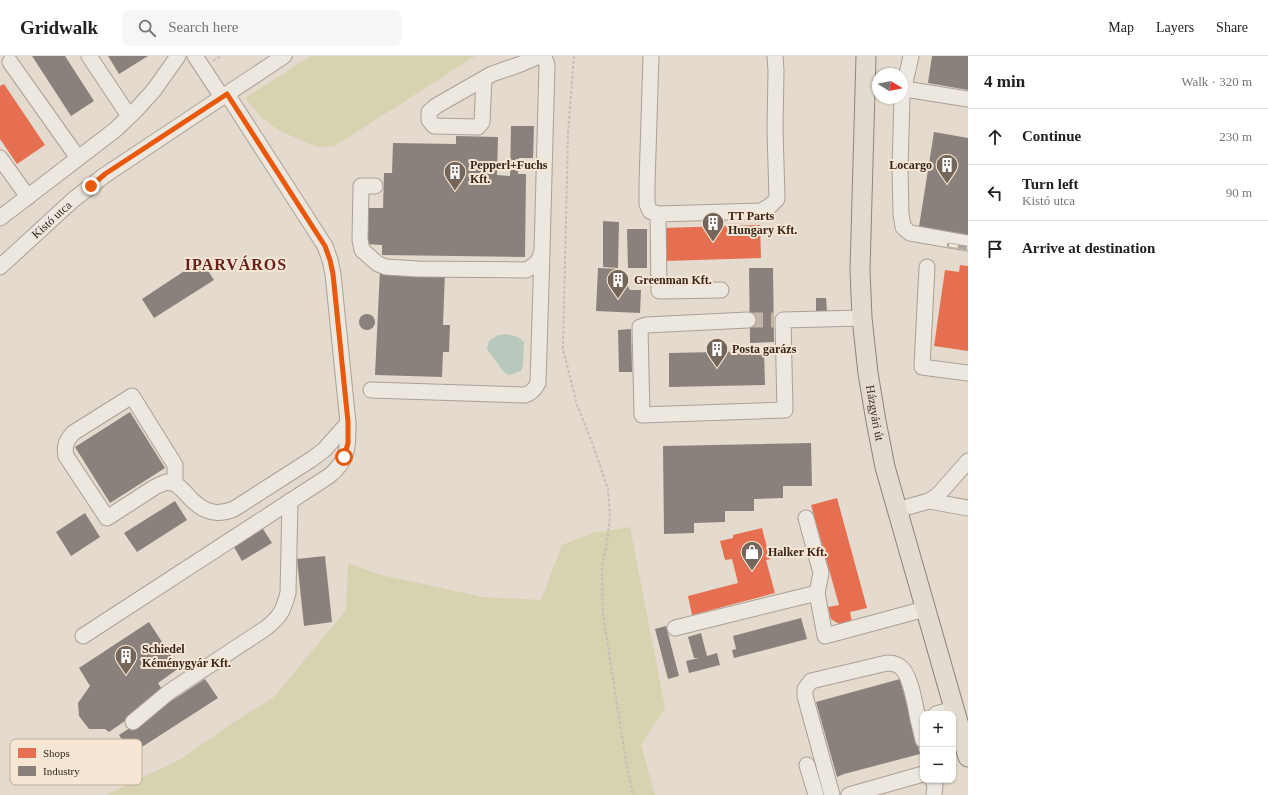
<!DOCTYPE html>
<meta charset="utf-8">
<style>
:root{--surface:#fff;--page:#f6f6f6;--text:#202124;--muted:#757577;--line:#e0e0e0}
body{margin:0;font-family:Georgia,serif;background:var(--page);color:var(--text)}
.controls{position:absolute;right:12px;bottom:12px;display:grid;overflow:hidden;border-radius:8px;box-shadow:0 1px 3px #0004}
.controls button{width:36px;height:36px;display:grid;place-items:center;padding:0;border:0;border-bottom:1px solid var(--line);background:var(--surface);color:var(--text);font:20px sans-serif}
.compass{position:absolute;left:872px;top:12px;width:36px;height:36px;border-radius:50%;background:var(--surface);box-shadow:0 1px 3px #0004;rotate:100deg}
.stop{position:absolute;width:12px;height:12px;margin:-9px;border:3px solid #ea580c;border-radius:50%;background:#fff}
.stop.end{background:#ea580c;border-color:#fff;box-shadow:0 1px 4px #0008}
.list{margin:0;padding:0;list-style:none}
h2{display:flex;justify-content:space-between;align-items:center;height:52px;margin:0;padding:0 16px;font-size:17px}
h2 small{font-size:13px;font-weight:400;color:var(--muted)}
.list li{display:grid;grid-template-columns:26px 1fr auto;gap:12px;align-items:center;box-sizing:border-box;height:56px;padding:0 16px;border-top:1px solid var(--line)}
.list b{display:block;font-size:15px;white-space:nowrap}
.list p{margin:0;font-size:13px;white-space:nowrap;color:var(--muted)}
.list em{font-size:13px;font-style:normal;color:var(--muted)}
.icon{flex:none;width:22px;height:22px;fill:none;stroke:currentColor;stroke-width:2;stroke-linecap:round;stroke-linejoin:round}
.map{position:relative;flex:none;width:968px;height:739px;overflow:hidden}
header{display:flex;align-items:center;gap:24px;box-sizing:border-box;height:56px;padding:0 20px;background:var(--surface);border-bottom:1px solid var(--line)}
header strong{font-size:19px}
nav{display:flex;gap:22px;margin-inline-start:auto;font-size:14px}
.search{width:280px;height:36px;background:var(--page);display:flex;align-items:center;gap:10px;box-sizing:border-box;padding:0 14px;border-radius:8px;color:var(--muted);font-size:15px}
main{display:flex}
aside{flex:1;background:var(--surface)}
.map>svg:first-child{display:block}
</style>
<header>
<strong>Gridwalk</strong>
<div class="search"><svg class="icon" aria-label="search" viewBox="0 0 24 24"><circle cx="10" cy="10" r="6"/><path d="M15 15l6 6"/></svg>Search here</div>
<nav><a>Map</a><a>Layers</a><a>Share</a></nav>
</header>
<main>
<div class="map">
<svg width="968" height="739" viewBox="0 0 968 739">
<rect width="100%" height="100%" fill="#e4dacd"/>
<!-- green -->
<g fill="#d7d2af">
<polygon points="311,0 475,0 335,90 318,91 280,75 261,61 245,42"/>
<polygon points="630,471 665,652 641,689 655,739 106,739 181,703 228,670 273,642 346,554 348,507 381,519 483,541 541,544 562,489 593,477"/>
</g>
<!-- water -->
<polygon fill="#b8c8bc" points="506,278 518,281 524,286 523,309 521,315 509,319 504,316 487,293 489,285 498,279"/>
<!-- shops -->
<g fill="#e76f51">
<polygon points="4,28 45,89 17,108 0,83 0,30"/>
<polygon points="760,169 761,202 665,205 664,172"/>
<polygon points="960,209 968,210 968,295 934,290 945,214 959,216"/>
<polygon points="837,442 867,552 850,556 852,566 839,568 831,563 828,551 839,549 811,449"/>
<polygon points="762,472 770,503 766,504 775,537 692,559 688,540 738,527 732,503 725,504 720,485 733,482 733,479"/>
</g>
<!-- industry -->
<g fill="#8a817c">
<polygon points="32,0 65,0 94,45 71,60"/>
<polygon points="108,0 148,0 119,18"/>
<polygon points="932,0 968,0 968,34 928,27"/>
<polygon points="511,70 534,70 533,102 519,102 518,118 526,118 525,201 382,199 382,189 364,188 364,152 383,152 384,117 392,117 393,87 456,88 456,80 498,81 497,119 510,120"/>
<polygon points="934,76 968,82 968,185 918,177"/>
<polygon points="603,165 619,166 618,212 603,211"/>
<polygon points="627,173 647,173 647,212 628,212"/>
<polygon points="201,204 214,224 154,262 142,243"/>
<polygon points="598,212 618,213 618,221 624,224 630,234 641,234 640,257 596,255"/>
<polygon points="749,212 773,212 774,286 750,287"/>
<polygon points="380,213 445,216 443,269 450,269 449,296 443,296 442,321 375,319"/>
<polygon points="816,242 826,242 827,255 816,255"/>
<circle cx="367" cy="266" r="8"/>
<polygon points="631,273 632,316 619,316 618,274"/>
<polygon points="764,295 765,329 669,331 669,297"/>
<polygon points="130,356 165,412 110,447 75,391"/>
<polygon points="811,387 812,430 783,430 783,442 754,443 754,455 725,455 725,466 694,467 694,477 664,478 663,390"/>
<polygon points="175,445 187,464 137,496 124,477"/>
<polygon points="85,457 100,481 71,500 56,476"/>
<polygon points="263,473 272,487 242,505 234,491"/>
<polygon points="325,500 332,566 304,570 297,503"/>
<polygon points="801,562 807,583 734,602 732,594 736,593 733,580"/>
<polygon points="149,566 179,612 158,627 163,635 136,653 138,656 109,676 105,673 89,673 79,660 78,647 90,630 79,612"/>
<polygon points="666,570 679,620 668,623 655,573"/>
<polygon points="701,577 707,600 717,597 720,609 689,617 686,605 699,602 694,602 688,581"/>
<polygon points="205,623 218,642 131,698 119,679"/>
<polygon points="900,623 920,698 844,718 837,721 816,646"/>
</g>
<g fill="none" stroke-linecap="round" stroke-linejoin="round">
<!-- minor-tunnel -->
<polyline stroke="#c2b6aa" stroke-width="15" stroke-dasharray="15 8" stroke-linecap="butt" points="748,264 774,264"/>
<!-- minor casing -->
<g stroke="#aaa096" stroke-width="17">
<g id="minor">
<polyline points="89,0 129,60"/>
<polyline points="195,0 222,41"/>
<polyline points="651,0 647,128 647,148 650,155 658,158 761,155 770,150 777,143 775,73 776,15 775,0"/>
<polyline points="911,0 902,40 900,114 901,158 903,171 910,177 968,187"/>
<polyline points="10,6 78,102"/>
<polyline points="484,23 482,66 478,71 434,70 429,64 429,56 436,50 492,18 521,8 539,0"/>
<polyline points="905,33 968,43"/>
<polyline points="0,102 28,141"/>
<path d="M375 130H361L360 184 362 194 378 208 386 211 418 213 526 214C536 209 540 205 542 194L547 9 544 0"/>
<polyline points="658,158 659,235 721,234"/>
<polyline points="0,162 115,74 135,55 154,34 178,0"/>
<path id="s1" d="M0 211 73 144 105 119 284 0"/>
<polyline points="927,211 922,311 968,317"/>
<polyline points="748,264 646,269 640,271 642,359 785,354 783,264 862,262"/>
<path d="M371 334 525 339C532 337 535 333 538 327L542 197"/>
<path d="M175 428V409L132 340 73 377C66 385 64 390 66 400L107 462 155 431 166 426C169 427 173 427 175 428 182 432 186 438 191 443 204 456 216 460 234 453L312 403 324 394 348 367"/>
<polyline points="929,445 968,452"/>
<polyline points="897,454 929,445 938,439 968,405"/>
<polyline points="806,462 821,517 817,537 825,580 925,553"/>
<polyline points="675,572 817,537"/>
<path d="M83 580 329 420C349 404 348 390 348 367L333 218 330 204 325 190 227 38"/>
<polyline points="936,658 954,653"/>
<polyline points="923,662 918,663 923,684"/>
<path d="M133 666 169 636 266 572C281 560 283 555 288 537L290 445"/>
<polyline points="807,709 816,739"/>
<polyline points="933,724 935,730 934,739"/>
<path d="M832 739 805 640V633L811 625 887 607C891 607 896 608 899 610 911 617 915 650 918 663"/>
<polyline points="849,739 923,718"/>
</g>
</g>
<!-- major casing -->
<g stroke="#8f857d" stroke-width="21">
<g id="major">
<path id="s2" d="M866 0 860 214 862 262 868 317 876 365 885 411 968 701"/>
</g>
</g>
<!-- path -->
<g stroke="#c5bdb6" stroke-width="2" stroke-dasharray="3 2" stroke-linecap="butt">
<polyline points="574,0 568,77 563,293 577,349 593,389 608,433 610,460 607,487 602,511 603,558 626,705 633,739"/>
<polyline points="213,5 221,0"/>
</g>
<!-- minor -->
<use href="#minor" stroke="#ece7df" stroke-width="15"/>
<!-- major -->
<use href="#major" stroke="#e4dbd0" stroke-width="19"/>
<!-- rail casing -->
<g stroke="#aca59f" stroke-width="4.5">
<polyline id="rail" points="949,189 968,192"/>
</g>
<!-- rail -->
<use href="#rail" stroke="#f6e6d3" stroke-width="3" stroke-dasharray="9" stroke-linecap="butt"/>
</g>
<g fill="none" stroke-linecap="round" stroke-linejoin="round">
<!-- route -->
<polyline stroke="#ea580c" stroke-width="5" points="91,130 105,118 227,38 325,190 330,204 333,218 348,366 348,387 344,401"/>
</g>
<!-- icons -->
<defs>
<g id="building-pin" transform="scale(1.15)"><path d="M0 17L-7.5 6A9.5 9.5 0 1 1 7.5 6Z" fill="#75665b" stroke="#f6e6d3"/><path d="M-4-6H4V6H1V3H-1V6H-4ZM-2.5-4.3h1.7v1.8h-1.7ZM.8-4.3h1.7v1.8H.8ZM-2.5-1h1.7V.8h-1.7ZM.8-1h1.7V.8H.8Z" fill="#fff"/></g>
<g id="shop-pin" transform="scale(1.15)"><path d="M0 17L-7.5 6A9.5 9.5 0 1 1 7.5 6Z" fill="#75665b" stroke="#f6e6d3"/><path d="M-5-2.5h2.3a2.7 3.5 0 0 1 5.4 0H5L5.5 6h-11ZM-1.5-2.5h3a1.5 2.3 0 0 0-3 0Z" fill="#fff"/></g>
</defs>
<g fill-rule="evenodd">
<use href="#building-pin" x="947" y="109"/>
<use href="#building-pin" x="455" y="116"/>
<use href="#building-pin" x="713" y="167"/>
<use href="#building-pin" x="618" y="224"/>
<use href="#building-pin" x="717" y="293"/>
<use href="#shop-pin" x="752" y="496"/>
<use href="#building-pin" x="126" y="600"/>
</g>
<g text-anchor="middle" stroke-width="4" stroke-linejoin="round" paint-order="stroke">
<!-- poi labels -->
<g font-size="12" font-weight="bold" fill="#39271e" stroke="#f6e6d3" text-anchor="start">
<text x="470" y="113">Pepperl+Fuchs<tspan x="470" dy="14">Kft.</tspan></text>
<text x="932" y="113" text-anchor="end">Locargo</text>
<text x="728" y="164">TT Parts<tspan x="728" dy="14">Hungary Kft.</tspan></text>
<text x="634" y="228">Greenman Kft.</text>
<text x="732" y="297">Posta garázs</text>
<text x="768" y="500">Halker Kft.</text>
<text x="142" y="597">Schiedel<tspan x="142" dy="14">Kéménygyár Kft.</tspan></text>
</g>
<!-- street labels -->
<g font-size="12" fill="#39271e" stroke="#f6e6d3">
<text dy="4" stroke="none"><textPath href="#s1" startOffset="70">Kistó utca</textPath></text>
<text dy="4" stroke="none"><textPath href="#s2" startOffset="358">Házgyári út</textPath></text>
</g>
<!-- district labels -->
<g font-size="16" font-weight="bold" letter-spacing="1" fill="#66211d" stroke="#f6e6d3">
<text x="236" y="214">IPARVÁROS</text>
</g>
</g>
<!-- legend -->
<rect x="10" y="683" width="132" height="46" rx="6" fill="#f6e6d3" stroke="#bdad9d" stroke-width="1"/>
<rect x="18" y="692" width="18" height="10" fill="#e76f51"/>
<rect x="18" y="710" width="18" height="10" fill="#8a817c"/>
<g font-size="11" fill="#39271e">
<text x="43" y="701">Shops</text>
<text x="43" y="719">Industry</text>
</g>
</svg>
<div class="controls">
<button>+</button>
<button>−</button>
</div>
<svg class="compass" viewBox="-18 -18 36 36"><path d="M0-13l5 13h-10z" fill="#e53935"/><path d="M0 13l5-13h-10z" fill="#757577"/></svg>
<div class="stop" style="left:344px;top:401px"></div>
<div class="stop end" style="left:91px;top:130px"></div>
</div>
<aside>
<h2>4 min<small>Walk · 320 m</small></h2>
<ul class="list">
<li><svg class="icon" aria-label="ahead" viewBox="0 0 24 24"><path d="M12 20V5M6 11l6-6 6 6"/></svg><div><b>Continue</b></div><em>230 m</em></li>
<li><svg class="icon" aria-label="left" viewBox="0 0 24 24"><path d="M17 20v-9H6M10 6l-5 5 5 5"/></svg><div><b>Turn left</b><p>Kistó utca</p></div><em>90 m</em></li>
<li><svg class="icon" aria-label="arrive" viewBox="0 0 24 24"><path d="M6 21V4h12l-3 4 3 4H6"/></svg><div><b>Arrive at destination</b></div></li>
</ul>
</aside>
</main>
